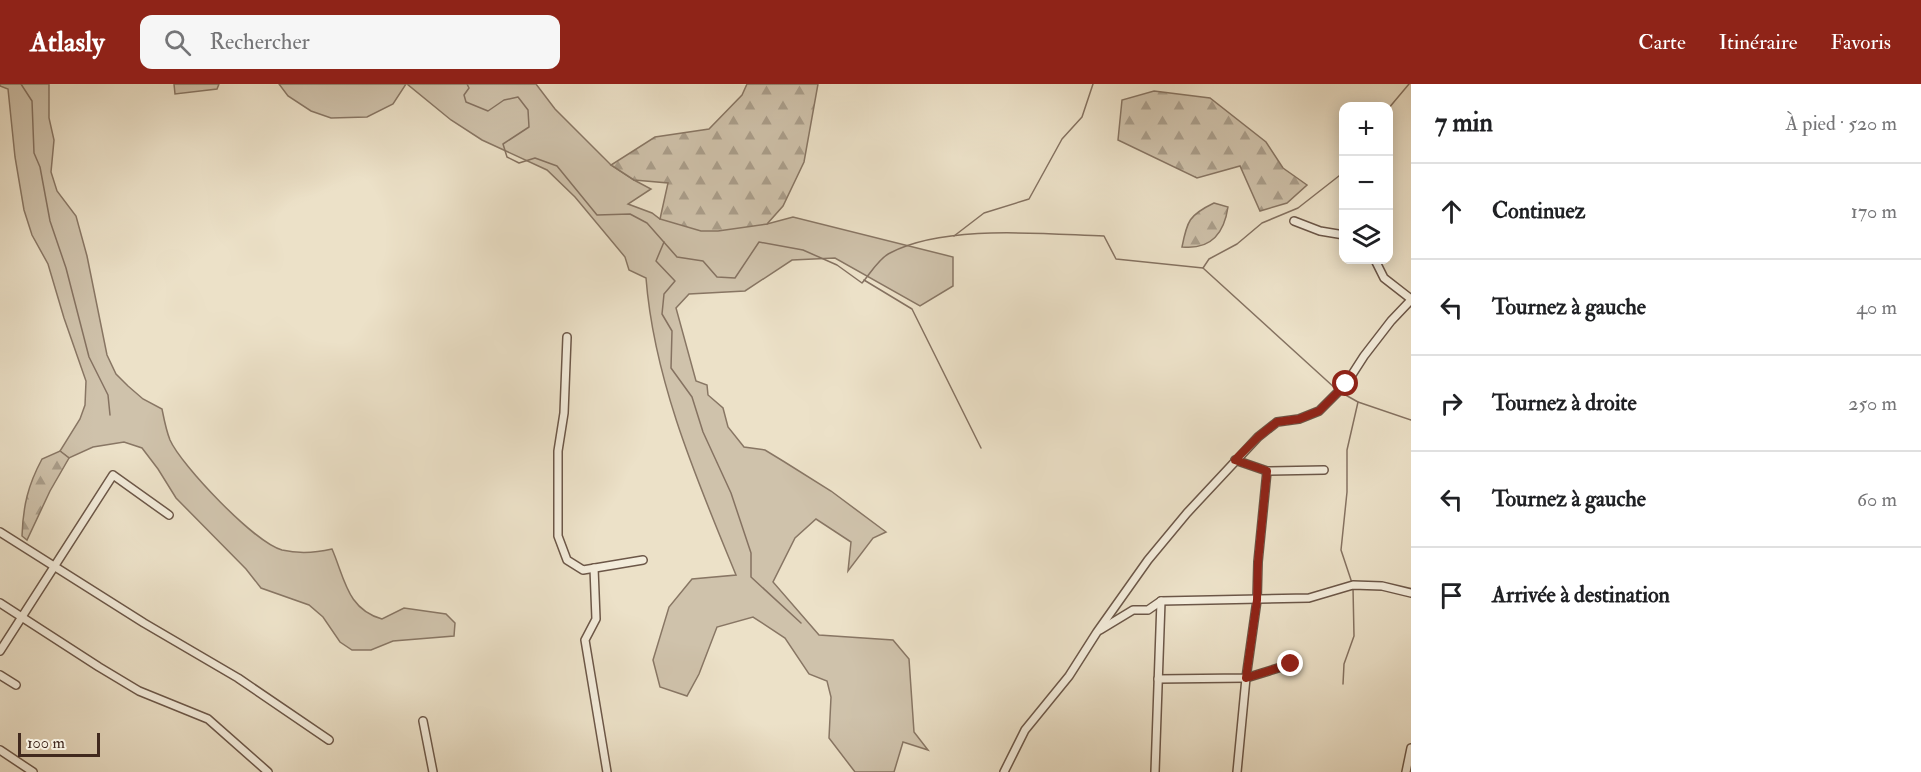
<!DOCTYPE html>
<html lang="fr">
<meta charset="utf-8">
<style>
:root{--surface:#fff;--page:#f6f6f6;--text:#202124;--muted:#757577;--line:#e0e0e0;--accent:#8f2418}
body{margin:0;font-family:"IM FELL Double Pica",serif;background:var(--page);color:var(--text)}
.controls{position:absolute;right:18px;top:18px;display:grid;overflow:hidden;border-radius:12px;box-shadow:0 3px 15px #0003}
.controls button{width:54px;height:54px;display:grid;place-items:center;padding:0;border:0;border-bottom:2px solid var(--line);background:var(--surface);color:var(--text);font:30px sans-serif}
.scale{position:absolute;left:18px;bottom:15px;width:82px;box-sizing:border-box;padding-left:6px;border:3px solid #41291e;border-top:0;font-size:16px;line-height:21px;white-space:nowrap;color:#41291e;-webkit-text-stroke:4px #f3ecdb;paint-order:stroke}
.stop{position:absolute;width:18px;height:18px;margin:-14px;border:4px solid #8f2418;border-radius:50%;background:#fff}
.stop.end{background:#8f2418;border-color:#fff;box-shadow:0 2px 6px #0008}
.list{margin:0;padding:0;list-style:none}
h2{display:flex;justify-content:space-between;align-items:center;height:78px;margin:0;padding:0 24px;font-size:26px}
h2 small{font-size:20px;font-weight:400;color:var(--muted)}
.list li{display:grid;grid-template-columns:39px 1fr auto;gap:18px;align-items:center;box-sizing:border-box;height:96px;padding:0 24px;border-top:2px solid var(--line)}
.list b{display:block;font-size:22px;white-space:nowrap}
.list em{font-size:20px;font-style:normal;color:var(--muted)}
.icon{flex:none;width:33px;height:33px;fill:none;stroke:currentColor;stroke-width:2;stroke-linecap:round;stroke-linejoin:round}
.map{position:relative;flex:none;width:1411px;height:688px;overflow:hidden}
header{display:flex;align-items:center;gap:36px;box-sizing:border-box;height:84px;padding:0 30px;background:var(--accent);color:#fff}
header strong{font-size:28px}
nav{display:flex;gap:33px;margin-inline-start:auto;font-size:21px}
.search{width:420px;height:54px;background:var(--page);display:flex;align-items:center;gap:15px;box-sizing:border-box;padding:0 21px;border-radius:12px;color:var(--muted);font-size:22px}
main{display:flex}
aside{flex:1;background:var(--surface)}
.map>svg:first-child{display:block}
</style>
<header>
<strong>Atlasly</strong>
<div class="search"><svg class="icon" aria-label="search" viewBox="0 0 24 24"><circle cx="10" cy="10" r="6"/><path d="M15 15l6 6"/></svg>Rechercher</div>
<nav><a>Carte</a><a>Itinéraire</a><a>Favoris</a></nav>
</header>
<main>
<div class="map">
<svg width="1411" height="688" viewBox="0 0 1411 688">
<defs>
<pattern id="forest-firs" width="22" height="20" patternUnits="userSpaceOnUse" patternTransform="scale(1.5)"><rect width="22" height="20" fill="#cfc2ab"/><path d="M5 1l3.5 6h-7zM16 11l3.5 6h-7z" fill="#aa9e8b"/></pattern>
</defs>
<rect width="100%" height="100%" fill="#ece1c8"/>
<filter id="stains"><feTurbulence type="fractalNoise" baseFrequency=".00333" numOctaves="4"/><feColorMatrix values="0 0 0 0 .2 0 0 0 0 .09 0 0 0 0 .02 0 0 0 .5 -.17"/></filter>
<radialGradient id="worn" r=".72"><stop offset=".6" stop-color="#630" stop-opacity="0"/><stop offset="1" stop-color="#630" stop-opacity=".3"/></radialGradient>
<!-- grass -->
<g fill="#cfc2ab" stroke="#887664" stroke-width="1.5">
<path d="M0 0H49V34L54 56 51 88 57 107 76 132 87 172 107 271 116 290 128 302 143 315 162 325C164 335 166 346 170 356 181 381 255 459 282 466 299 470 315 469 332 465 345 495 347 525 382 535L404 524 446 530 455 539 454 552 393 557 371 566H352L340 558 323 533 309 521 261 504 246 485 176 414 158 385 142 364 124 358 93 363 69 374 60 367 80 335 85 321 86 297 64 234 48 180 32 151 24 126 15 73 8 5 0 2Z"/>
<polygon points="174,0 219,0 217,5 175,10"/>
<polygon points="279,0 406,0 393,20 367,33 331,34 311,27 288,12"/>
<path d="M407 0H536L555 25 611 81 634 96 651 105 628 120 652 129 660 135 767 140 793 133 953 173V202L920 222 835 174 792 176 745 207 689 210 676 224 696 297 707 301 708 311 723 324 728 343 744 363 765 366 783 377 831 407 886 448 873 454 848 487 851 458 816 435 795 454 773 498 819 551 893 556 909 575 914 648 928 666 903 658 894 688H855L829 654 831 613 827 597 809 590 785 554 753 533 717 543 699 590 687 612 660 603 653 576 669 523 692 495 736 491C697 396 654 297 646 194L629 186 625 173 575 113 547 86 482 56 451 36Z"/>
</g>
<!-- forest -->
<g fill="url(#forest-firs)" stroke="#887664" stroke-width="1.5">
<polygon points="747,0 818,0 804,78 783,122 767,140 718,147 701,147 660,135 668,99 634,96 611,81 655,53 709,45 742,11"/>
<polygon points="1154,7 1210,14 1266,58 1283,84 1307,101 1287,119 1260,127 1240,82 1197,94 1118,56 1122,16"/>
<path d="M1214 119 1228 123C1224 150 1211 166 1182 163 1187 137 1189 131 1214 119Z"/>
<path d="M60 367 69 374 50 407 27 456 22 452C23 422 28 401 42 375Z"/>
</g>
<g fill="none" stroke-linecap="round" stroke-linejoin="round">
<!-- stream -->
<g stroke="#857261" stroke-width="1.5">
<polyline points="21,0 32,17 34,69 40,83 50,137 66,184 89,273 108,311 110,331"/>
<path d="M467 0 469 4 464 11 466 18 488 27 504 16 518 13 528 26 529 43 503 60 507 73 519 79 535 74 557 82 597 131 630 130 647 139 677 173 703 177 717 193 735 194 759 158 803 166 837 181 862 199C870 190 879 174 890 169 945 140 1043 150 1104 152L1116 175 1203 184 1336 305"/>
<polyline points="1388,25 1409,0"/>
<polyline points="954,152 984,129 1029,115 1062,55 1082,33 1093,0"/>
<polyline points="664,158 656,177 675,197 664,210 662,230 672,247 671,284 692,313 703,348 731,409 751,469 751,493 801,539"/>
<polyline points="1203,184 1209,175 1237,160 1262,139 1298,124 1344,88"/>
<polyline points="864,196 912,225 981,364"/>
<polyline points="1342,309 1358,318 1411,336"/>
<polyline points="1352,499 1341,466 1347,408 1347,366 1358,318"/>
<polyline points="1343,600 1344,580 1354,552 1353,504"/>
</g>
<!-- minor casing -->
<g stroke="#6c5748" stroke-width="10">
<g id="minor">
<polyline points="1294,137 1320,147 1344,151"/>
<polyline points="1375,176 1384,194 1411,215"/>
<polyline points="567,253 564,329 558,367 558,452 567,476 583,486 643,476"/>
<polyline points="1235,376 1267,387 1324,386"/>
<polyline points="0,448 144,539 238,594 329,656"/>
<polyline points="594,484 596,535 585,556 607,688"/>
<polyline points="0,519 99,583 139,607 208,635 268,688"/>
<polyline points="1100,546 1133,526 1148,526 1161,517 1309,514 1353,501 1382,502 1411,509"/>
<polyline points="0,567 113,391 169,431"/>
<polyline points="0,591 16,601"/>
<polyline points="1158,595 1246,594 1291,580"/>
<polyline points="423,637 433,688"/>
<polyline points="0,666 33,688"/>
<polyline points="1004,688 1025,646 1069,592 1097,548 1148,476 1187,429 1258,353 1277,338 1299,335 1319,327 1346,300 1364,272 1391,237 1411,216"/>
<polyline points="1155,688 1161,517"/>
<polyline points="1237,688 1246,594 1257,516 1258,478 1267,387"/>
<polyline points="1406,688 1411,664"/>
</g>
</g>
<!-- minor -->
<use href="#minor" stroke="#f3ecdb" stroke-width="7"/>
</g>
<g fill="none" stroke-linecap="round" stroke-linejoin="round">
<!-- route -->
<polyline stroke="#8f2418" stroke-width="8" points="1291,580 1246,594 1257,516 1258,478 1267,387 1235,376 1258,353 1277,338 1299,335 1319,327 1346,300"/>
</g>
<rect width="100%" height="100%" filter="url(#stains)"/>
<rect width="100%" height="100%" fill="url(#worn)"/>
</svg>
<div class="controls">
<button>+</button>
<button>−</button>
<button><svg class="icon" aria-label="layers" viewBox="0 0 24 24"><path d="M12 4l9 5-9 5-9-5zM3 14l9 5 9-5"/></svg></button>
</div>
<div class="scale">100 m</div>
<div class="stop" style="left:1346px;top:300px"></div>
<div class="stop end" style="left:1291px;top:580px"></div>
</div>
<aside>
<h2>7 min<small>À pied · 520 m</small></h2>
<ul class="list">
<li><svg class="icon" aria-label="ahead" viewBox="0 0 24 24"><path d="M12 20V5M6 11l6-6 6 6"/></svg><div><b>Continuez</b></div><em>170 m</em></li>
<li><svg class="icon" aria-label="left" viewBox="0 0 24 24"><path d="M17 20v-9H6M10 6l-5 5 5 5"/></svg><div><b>Tournez à gauche</b></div><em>40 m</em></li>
<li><svg class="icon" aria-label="right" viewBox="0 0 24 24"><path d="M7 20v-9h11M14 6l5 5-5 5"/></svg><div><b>Tournez à droite</b></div><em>250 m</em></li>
<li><svg class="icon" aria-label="left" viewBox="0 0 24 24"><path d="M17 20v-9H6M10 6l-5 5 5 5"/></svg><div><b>Tournez à gauche</b></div><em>60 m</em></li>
<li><svg class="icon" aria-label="arrive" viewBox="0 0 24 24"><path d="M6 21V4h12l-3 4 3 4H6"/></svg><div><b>Arrivée à destination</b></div></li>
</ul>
</aside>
</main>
